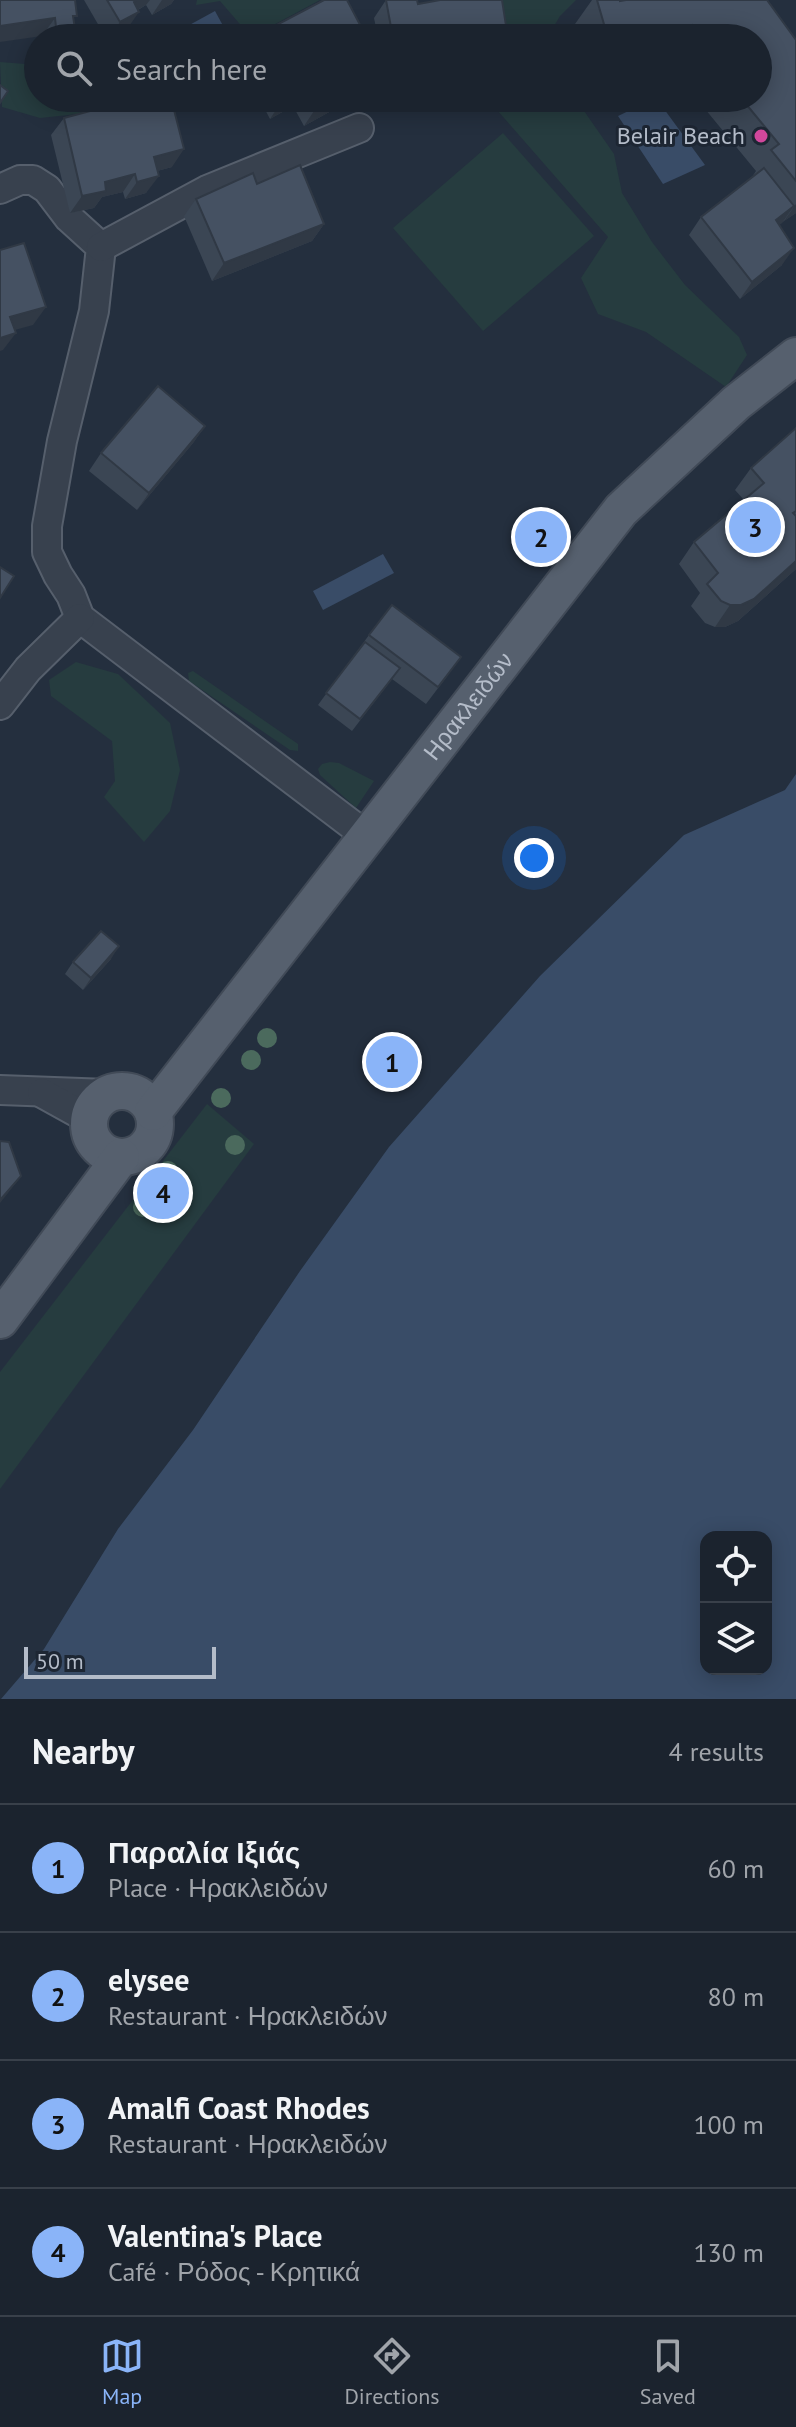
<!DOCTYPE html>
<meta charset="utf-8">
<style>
:root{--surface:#1b232e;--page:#282f3a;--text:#f1f3f6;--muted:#a0a4aa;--line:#39404a;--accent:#8ab4f8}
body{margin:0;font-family:"PT Sans",sans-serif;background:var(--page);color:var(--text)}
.controls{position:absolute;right:24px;bottom:24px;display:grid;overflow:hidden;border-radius:16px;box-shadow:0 4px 20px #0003}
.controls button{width:72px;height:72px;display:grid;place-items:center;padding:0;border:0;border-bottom:2px solid var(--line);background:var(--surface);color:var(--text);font:40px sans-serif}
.scale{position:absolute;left:24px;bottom:20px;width:192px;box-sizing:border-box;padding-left:8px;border:4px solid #b4bcc9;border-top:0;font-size:22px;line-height:28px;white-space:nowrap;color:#b4bcc9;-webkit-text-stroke:6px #1d2633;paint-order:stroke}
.you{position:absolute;left:534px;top:858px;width:28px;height:28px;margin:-20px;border:6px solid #fff;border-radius:50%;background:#1a73e8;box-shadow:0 0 0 12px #1a73e833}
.badge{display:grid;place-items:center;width:52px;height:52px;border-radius:50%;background:var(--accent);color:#111;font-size:26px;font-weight:700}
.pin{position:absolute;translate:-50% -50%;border:4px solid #fff;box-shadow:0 2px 8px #0006}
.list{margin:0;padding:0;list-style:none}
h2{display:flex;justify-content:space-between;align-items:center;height:104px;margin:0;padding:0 32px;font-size:34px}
h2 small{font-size:26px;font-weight:400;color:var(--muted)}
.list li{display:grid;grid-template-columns:52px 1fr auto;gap:24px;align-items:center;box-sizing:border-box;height:128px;padding:0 32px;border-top:2px solid var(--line)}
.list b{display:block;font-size:30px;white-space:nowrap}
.list p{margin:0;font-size:26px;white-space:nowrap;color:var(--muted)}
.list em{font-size:26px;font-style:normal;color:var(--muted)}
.icon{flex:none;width:44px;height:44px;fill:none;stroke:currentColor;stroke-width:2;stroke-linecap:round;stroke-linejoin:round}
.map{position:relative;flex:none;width:796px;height:1699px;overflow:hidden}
.search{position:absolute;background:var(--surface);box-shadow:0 4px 20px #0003;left:24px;right:24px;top:24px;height:88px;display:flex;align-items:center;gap:20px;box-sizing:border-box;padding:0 28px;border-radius:44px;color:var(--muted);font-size:30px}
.sheet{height:616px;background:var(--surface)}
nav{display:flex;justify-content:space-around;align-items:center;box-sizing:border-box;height:112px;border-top:2px solid var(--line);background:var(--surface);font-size:22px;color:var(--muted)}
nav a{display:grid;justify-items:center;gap:4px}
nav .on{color:var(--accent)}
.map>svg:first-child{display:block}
</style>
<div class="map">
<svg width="796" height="1699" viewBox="0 0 796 1699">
<rect width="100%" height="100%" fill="#242f3e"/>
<!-- green -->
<g fill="#263c3f">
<polygon points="197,0 320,0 251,37 220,1 196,5"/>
<polygon points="492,0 576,0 560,16 547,38 499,38"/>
<polygon points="0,62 38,65 38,98 105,98 78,114 40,118 2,107"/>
<polygon points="505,98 575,98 614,154 622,193 652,242 685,285 739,337 747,355 726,387 646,332 598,314 581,278 608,237 497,110"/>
<polygon points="503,133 594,236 483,331 393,228"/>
<polygon points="76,662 118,674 170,723 180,770 170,811 144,842 104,797 115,781 112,741 51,696 49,680"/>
<polygon points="193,671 298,744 298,751 290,750 189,681 188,673"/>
<polygon points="330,762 339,763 374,781 356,808 320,775 318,769 322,764"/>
<polygon points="207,1104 254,1144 0,1489 0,1372"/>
</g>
<!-- water -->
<g fill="#394c67" fill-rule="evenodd">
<polygon points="215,11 227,33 217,38 175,38 173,34"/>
<polygon points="656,98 705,165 663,184 618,116"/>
<polygon points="383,554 394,573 323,610 313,591"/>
<path d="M796 774V1699H1L44 1649 118 1529 193 1430 300 1271 389 1147 540 976 684 835 785 790ZM766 1537V1669H706V1537Z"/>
</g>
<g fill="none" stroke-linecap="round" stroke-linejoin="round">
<!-- minor casing -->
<g stroke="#565f6c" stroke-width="32">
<g id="minor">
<polyline points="0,189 20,180 33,180 47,189 69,218 101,247 94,311 62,441 47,526 47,552 58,575 71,595 80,618 368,837"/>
<polyline points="101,247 207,190 359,128"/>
<polyline points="0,705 28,669 80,618"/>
<polyline points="0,1090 108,1094"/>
<polyline points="42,1093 89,1119"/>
</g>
</g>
<!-- major casing -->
<g stroke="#414a57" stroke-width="40">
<g id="major">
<circle cx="122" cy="1124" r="33"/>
<path id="s1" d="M153 1112 621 510 736 403 796 356"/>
<polyline points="0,1320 121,1157"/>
</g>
</g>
<!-- minor -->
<use href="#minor" stroke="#38414e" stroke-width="28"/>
<!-- major -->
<use href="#major" stroke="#56606e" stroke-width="36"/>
</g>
<!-- trees -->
<g fill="#4b6a5d">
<circle cx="267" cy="1038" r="10"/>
<circle cx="251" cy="1060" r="10"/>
<circle cx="221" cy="1098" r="10"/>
<circle cx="235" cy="1145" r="10"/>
<circle cx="168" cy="1171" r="10"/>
<circle cx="155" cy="1188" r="10"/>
<circle cx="143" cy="1207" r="10"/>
</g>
<!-- wall -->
<g fill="#3b4654">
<polygon points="0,0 74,20 73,38 43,38 42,36"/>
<polygon points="84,0 174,0 171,4 152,15 146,5 138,10 127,29 111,38 106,38"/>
<polygon points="386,0 418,4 508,38 378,38 374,18"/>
<polygon points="592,0 620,0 620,1 796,40 796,213 784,221 779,225 782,265 740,299 689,235 701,217 752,177 756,171 696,98 758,98 758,38 579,38 575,24"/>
<polygon points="124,98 171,98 172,167 157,171 146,193 125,199 123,192 102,197 94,208 70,213 51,135 64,118 121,103"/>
<polygon points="259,98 340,98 331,111 304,126 293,106 270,119"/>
<polygon points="257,184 324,224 312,241 212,281 184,216 196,199"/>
<polygon points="205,426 193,443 137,510 89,471 101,453"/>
<polygon points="796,428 796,569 738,621 725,627 715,627 705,623 691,606 700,593 679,564 694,542 744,500 735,490 751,468"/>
<polygon points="369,635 448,675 426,704 392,679 352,731 318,705"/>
<polygon points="111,959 83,990 65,974 73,962"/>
</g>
<!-- shaded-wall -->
<g fill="#303945">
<polygon points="137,0 150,0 146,5 121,19 134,2"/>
<polygon points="162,0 174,0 171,4 152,15"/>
<polygon points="139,12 127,29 109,38 120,22"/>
<polygon points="55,18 42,36 0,42 0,26"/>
<polygon points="692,25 683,38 647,38"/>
<polygon points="76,35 73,38 57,38 57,37"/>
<polygon points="288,98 299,98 293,106 270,119 282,101"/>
<polygon points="336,98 340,98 331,111 304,126 316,108"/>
<polygon points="184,149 172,167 142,175 154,157"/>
<polygon points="135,174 123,192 102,197 94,208 70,213 82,196 105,182"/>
<polygon points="159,176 146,193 125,199 137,182"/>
<polygon points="796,204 796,213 784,221"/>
<polygon points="794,206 782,223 764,238 776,220"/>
<polygon points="324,224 312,241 212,281 224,263"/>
<polygon points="794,248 782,265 740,299 752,282"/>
<polygon points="46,307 33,325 0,334 10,317"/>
<polygon points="16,333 3,350 0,351 0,338"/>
<polygon points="205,426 193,443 137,510 149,493"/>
<polygon points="796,561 796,569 738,621 725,627 715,627 730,605"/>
<polygon points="119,946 111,959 83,990 91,978"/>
<polygon points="21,1176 8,1193 0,1203 0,1200"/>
</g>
<!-- building -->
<g fill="#455162" stroke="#303945" stroke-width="2">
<polygon points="0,0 75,0 77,16 73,16 76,35 57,37 55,18 0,26"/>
<polygon points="107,0 137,0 134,2 139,12 120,22"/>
<polygon points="324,0 347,0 367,38 252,38"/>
<polygon points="386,0 417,0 418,4 440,0 502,0 508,38 393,38"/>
<polygon points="597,0 620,0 620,1 626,0 767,0 796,40 796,181 771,150 779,144 741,98 758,98 758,38 695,38 692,25 647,38 608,38"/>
<polygon points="0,85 8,91 0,103"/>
<polygon points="135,98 171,98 184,149 154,157 159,176 137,182 135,174 105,182 106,191 82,196 64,118 135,99"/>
<polygon points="311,98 336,98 316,108"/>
<polygon points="300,165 324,224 224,263 196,199 253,173 257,184"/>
<polygon points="764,168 794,206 776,220 794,248 752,282 701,217"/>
<polygon points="24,243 46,307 10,317 16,333 0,338 0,250"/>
<polygon points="158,386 205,426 149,493 101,453"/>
<polygon points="796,428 796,511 793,513 796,516 796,561 754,599 741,605 730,605 721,601 707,584 718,573 694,542 764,483 751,468"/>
<polygon points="0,567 14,576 0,598"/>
<polygon points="392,605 461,657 438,687 369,635"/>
<polygon points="365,642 400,668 360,719 326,693"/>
<polygon points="101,931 119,946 91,978 73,962"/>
<polygon points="0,1141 9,1142 21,1176 0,1200"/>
</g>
<!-- markers -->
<circle fill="#d1479c" stroke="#1d2633" stroke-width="3" cx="761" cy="136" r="8"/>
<g text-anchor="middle" stroke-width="6" stroke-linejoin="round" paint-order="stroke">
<!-- poi labels -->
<g font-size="24" fill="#b4bcc9" stroke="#1d2633" text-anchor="end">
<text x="745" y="144">Belair Beach</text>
</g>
<!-- street labels -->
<g font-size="24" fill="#b4bcc9" stroke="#1d2633">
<text dy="8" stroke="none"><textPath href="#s1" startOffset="514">Ηρακλειδών</textPath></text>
</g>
</g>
</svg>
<div class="controls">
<button><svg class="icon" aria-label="locate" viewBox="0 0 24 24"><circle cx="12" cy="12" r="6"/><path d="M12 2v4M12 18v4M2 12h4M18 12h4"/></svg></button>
<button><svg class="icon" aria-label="layers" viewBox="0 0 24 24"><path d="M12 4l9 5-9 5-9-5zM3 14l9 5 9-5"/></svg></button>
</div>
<div class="scale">50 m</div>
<div class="you"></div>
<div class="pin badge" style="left:392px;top:1062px">1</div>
<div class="pin badge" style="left:541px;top:537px">2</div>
<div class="pin badge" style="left:755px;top:527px">3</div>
<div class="pin badge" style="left:163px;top:1193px">4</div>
<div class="search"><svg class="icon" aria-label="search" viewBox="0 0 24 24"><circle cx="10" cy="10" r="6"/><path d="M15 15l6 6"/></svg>Search here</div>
</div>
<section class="sheet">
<h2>Nearby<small>4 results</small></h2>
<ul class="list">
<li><span class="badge">1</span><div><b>Παραλία Ιξιάς</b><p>Place · Ηρακλειδών</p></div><em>60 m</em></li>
<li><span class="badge">2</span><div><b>elysee</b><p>Restaurant · Ηρακλειδών</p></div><em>80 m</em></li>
<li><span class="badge">3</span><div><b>Amalfi Coast Rhodes</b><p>Restaurant · Ηρακλειδών</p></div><em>100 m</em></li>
<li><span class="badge">4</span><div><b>Valentina's Place</b><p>Café · Ρόδος - Κρητικά</p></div><em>130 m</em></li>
</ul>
</section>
<nav>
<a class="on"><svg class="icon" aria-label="map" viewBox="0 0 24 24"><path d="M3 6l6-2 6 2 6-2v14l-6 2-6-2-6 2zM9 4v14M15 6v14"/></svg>Map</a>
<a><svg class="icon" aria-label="directions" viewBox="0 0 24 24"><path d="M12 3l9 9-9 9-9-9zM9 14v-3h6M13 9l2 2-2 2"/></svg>Directions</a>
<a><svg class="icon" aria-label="saved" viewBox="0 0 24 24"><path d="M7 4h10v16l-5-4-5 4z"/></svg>Saved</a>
</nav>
